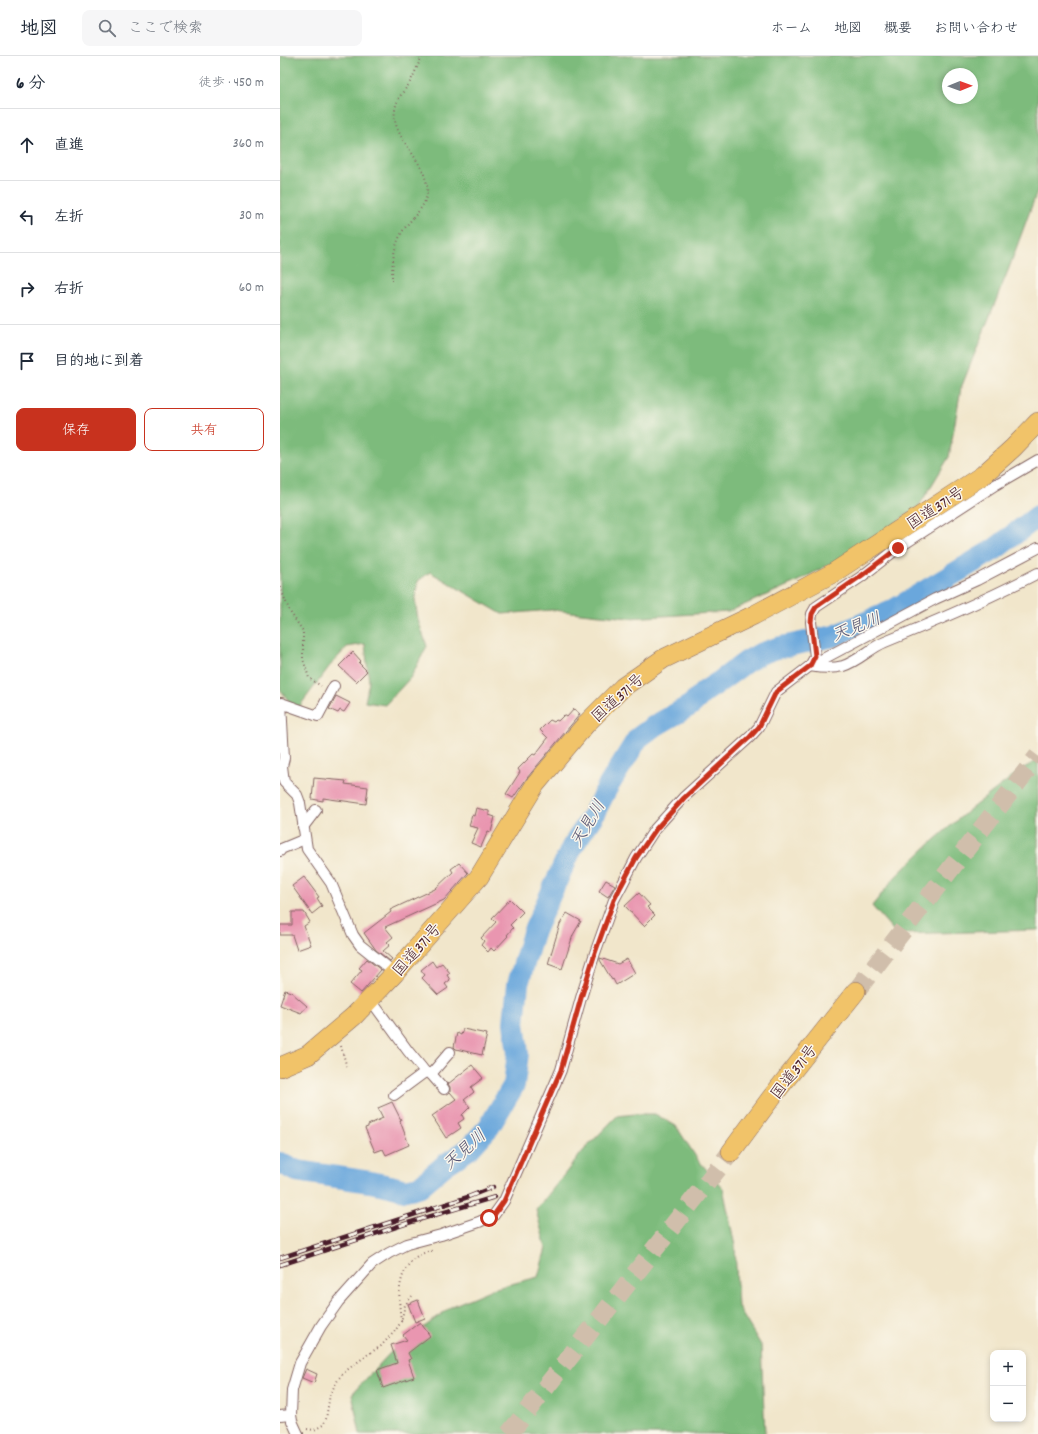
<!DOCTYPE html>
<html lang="ja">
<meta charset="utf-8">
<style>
:root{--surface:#fff;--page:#f6f6f7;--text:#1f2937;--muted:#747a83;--line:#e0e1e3;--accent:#c8321e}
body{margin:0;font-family:Dekko,"Klee One",sans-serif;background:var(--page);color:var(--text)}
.controls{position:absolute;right:12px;bottom:12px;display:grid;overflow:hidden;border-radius:8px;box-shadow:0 2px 6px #0003}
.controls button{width:36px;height:36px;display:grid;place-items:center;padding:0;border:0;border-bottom:1px solid var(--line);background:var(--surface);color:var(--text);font:20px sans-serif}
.compass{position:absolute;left:662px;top:12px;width:36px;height:36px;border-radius:50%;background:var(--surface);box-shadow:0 2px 6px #0003;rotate:89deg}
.stop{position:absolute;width:12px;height:12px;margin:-9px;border:3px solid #c8321e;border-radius:50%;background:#fff}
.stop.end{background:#c8321e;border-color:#fff;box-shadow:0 1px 4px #0008}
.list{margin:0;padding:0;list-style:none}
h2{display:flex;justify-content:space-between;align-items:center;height:52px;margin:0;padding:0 16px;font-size:17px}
h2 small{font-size:13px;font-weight:400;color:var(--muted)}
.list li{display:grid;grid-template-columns:26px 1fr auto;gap:12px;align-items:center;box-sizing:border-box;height:72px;padding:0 16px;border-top:1px solid var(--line)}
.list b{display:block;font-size:15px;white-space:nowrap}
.list em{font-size:13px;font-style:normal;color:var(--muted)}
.actions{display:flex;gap:8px;padding:12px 16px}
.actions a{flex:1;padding:9px 0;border:1px solid var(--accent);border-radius:8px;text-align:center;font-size:14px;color:var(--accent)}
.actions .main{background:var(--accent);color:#fff}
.icon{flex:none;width:22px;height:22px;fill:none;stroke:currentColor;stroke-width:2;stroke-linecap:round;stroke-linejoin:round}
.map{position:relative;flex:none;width:758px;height:1378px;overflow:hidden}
header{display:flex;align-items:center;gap:24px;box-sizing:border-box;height:56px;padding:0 20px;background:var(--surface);border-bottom:1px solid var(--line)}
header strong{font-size:19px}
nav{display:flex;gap:22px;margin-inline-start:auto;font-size:14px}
.search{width:280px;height:36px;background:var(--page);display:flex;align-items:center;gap:10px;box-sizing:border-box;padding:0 14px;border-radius:8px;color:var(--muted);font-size:15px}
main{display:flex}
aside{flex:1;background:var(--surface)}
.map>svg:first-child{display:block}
</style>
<header>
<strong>地図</strong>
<div class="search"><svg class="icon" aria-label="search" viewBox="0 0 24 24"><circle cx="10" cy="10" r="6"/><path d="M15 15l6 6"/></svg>ここで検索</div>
<nav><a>ホーム</a><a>地図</a><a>概要</a><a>お問い合わせ</a></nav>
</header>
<main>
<aside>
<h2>6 分<small>徒歩 · 450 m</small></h2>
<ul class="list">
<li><svg class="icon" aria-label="ahead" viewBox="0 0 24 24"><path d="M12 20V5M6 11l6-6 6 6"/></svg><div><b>直進</b></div><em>360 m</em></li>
<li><svg class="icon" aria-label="left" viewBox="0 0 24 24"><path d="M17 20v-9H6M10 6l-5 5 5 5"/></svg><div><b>左折</b></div><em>30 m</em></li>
<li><svg class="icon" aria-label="right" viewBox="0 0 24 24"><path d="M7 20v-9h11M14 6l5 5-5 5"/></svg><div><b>右折</b></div><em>60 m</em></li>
<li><svg class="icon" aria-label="arrive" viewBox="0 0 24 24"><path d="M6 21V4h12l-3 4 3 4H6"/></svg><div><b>目的地に到着</b></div></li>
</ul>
<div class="actions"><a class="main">保存</a><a>共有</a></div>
</aside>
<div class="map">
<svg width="758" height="1378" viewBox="0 0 758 1378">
<rect width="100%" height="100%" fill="#fbf7ec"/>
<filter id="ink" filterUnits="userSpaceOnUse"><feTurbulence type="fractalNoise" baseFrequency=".025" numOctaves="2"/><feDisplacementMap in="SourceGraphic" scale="8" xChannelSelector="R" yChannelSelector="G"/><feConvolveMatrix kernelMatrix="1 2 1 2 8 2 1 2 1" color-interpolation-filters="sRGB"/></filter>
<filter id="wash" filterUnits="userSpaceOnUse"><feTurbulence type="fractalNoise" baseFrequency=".012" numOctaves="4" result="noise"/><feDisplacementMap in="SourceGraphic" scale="16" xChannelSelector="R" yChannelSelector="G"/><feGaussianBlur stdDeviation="0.9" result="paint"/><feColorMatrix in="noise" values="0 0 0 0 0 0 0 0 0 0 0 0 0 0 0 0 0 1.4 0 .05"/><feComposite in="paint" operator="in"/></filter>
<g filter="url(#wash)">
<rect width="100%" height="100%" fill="#f1e6cb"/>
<!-- forest -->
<g fill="#7dbb7b" stroke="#646d53" fill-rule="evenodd">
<path d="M0 0H758V133L729 212 681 332 669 401 639 450 579 493 516 526 448 556 349 562 272 554 222 558 150 516 138 525 135 543 138 564 147 590 131 621 105 649 85 646 89 626 85 588 67 591 49 611 16 655 0 633ZM668 18H692V42H668Z"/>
<polygon points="758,704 758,874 622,878 613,874 592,850 616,820 653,785 689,754 742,713"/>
<polygon points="355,1058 375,1058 396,1070 418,1104 443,1132 455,1190 458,1251 481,1289 485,1378 80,1378 72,1338 110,1297 172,1250 212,1233 258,1221 266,1192 256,1154 303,1095 337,1060"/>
</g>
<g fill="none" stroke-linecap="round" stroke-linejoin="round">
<!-- river -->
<polyline stroke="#6ba7dc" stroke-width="22" points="0,1107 17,1115 90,1126 110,1130 125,1134 139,1131 166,1108 189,1093 209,1071 234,1029 238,997 234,967 238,928 253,877 292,791 312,761 327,732 358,682 373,671 411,649 424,636 439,626 466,606 480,598 497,592 554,580 612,555 715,493 758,460"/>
</g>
<g id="blocks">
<!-- building -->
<g fill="#e996b0">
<polygon points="73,596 81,605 79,607 87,615 76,626 59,610"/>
<polygon points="56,640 70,647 64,656 60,654 58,657 49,653"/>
<polygon points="294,653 300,658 247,722 233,742 226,738 240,716 238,713 253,698 255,699 268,682 260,674 270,664 274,666 276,664 278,665 284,659 287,661"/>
<polygon points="34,722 66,725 65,728 88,731 86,748 43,742 43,745 32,743"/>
<polygon points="196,752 209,755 209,759 215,761 211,776 208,775 201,791 191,787 198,772 189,770 192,759 194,760"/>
<polygon points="179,807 188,817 164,844 105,871 113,881 107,886 110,889 103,895 112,903 110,905 96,894 84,877 111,856 110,854 155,833 173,816 171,813"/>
<polygon points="24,821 39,841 37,842 42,850 32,858 12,830"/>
<polygon points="326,824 335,829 328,841 319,835"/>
<polygon points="359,837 370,849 367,851 375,859 364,870 345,850"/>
<polygon points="230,843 243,856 230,869 233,872 227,879 228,880 214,895 211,892 208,896 201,889 204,885 201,882 216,866 212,862"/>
<polygon points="12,856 24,856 30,866 24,870 31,889 17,894 12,879 0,879 0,869 12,869"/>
<polygon points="287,857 301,865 293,879 282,913 268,908 280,868"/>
<polygon points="320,902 338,908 347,903 355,917 336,929 333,923 332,924 320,904"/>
<polygon points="87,903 101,914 81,937 70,928 82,914 79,912"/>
<polygon points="152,905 156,911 162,907 170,917 167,919 170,924 165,928 168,932 158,939 142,922 145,919 141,914"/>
<polygon points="5,934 11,936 27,950 21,957 0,949"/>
<polygon points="183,973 207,978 202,999 176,993 174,991 177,977 181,979"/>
<polygon points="192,1009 203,1022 191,1031 194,1036 184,1044 190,1051 182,1059 184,1063 178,1067 181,1072 166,1082 152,1060 176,1043 170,1036 170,1031 168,1028"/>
<polygon points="112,1046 121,1064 120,1065 129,1089 106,1099 103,1093 95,1096 85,1072 88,1071 88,1069 103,1062 98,1052"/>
<polygon points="138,1244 145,1262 135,1266 128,1248"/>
<polygon points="140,1266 150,1280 128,1297 131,1303 128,1304 134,1321 103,1332 97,1314 117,1307 111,1289 127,1284 123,1279"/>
<polygon points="26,1313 37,1318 34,1327 22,1322"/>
</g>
</g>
</g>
<g filter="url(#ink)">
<use href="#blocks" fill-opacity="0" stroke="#846563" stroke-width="1"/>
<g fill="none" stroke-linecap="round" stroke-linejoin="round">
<!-- highway-tunnel -->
<g stroke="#d0beab" stroke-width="19" stroke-dasharray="19 10" stroke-linecap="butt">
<polyline points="576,935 758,700"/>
<polyline points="229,1378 451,1096"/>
</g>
<!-- street casing -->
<g stroke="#846563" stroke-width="12">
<g id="street">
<polyline points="530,610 535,601 531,566 532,558 536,551 581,521 618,492 715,429 758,404"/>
<path d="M530 610C541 612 552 613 563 610 579 605 590 592 605 586 657 565 708 543 758 517"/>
<polyline points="54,630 38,660 1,647 4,702 2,710 4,726 17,739 20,747 27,793 51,827 73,879 80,889 115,917"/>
<polyline points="23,771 36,754"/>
<polyline points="0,795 1,793 25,783"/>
<polyline points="90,943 128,995 142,1012 145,1016 151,1018 164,1033"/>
<polyline points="151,1018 170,996"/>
<polyline points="114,1039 145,1016"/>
<polyline points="11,1359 12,1365 18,1378"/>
<polyline points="0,1360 11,1359 12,1334 20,1307 41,1270 58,1246 92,1208 109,1197 127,1188 161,1179 199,1166 214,1159 224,1145 281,1014 301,942 315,897 334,844 341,831 356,802 375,773 403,742 470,681 479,671 496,636 530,610 655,543 697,524 758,492"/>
</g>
</g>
<!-- highway casing -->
<g stroke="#846563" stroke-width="20">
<g id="highway">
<polyline points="0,1011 28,999 74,960 115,917 199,821 255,729 306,668 343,631 383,603 474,559 553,517 703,419 733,392 758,366"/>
<polyline points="451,1096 491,1042 576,935"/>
</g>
</g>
<!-- path -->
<g stroke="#846563" stroke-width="2" stroke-dasharray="1 3" stroke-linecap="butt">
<path d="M112 225C112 208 113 193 121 178 128 164 145 154 147 137 150 106 110 83 115 54 117 41 123 37 129 28 134 19 138 9 142 0"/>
<polyline points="0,531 10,556 23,575 23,603 29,622 41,630"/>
<polyline points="61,990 67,1012"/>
<path d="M121 1264C118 1242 117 1216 136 1201 141 1197 148 1196 154 1194"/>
<polyline points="27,1373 34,1374 43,1369 46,1363 50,1338 59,1322 67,1314 87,1299 101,1290 115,1275 121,1266 125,1249 132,1240"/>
</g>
<!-- street -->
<use href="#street" stroke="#fff" stroke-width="10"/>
<!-- highway -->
<use href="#highway" stroke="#f1c369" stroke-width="19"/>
<!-- rail casing -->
<g stroke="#4a1f2b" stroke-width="4.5">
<g id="rail">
<polyline points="0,1202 188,1141 213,1131"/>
<polyline points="0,1209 128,1167 215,1141"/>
</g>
</g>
<!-- rail -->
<use href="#rail" stroke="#fbf7ec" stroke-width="3" stroke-dasharray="9" stroke-linecap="butt"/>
</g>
</g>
<g fill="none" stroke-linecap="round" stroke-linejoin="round" filter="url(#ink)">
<!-- route -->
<polyline stroke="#c8321e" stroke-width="5" points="209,1162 214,1159 224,1145 281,1014 301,942 315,897 334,844 341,830 356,802 376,773 404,742 470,681 479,671 496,636 530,610 535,600 531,566 532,558 536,551 581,520 618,492"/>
</g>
<g text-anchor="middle" stroke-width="3" stroke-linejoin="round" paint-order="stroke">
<!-- street labels -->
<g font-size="16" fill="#4a1f2b" stroke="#fbf7ec">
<text transform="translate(655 451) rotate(-33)" y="6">国道371号</text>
<text transform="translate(337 641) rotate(-42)" y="6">国道371号</text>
<text transform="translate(136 893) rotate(-49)" y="6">国道371号</text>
<text transform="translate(513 1015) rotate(-52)" y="6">国道371号</text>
</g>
<!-- water labels -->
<g font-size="17" font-style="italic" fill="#575572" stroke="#fbf7ec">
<text transform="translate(576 570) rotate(-22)" y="6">天見川</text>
<text transform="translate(307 767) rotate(-59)" y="6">天見川</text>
<text transform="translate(184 1093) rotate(-42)" y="6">天見川</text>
</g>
</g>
</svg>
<div class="controls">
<button>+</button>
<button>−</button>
</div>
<svg class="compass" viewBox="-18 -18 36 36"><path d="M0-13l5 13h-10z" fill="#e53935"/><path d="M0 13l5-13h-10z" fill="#747a83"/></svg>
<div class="stop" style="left:209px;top:1162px"></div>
<div class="stop end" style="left:618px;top:492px"></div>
</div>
</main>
